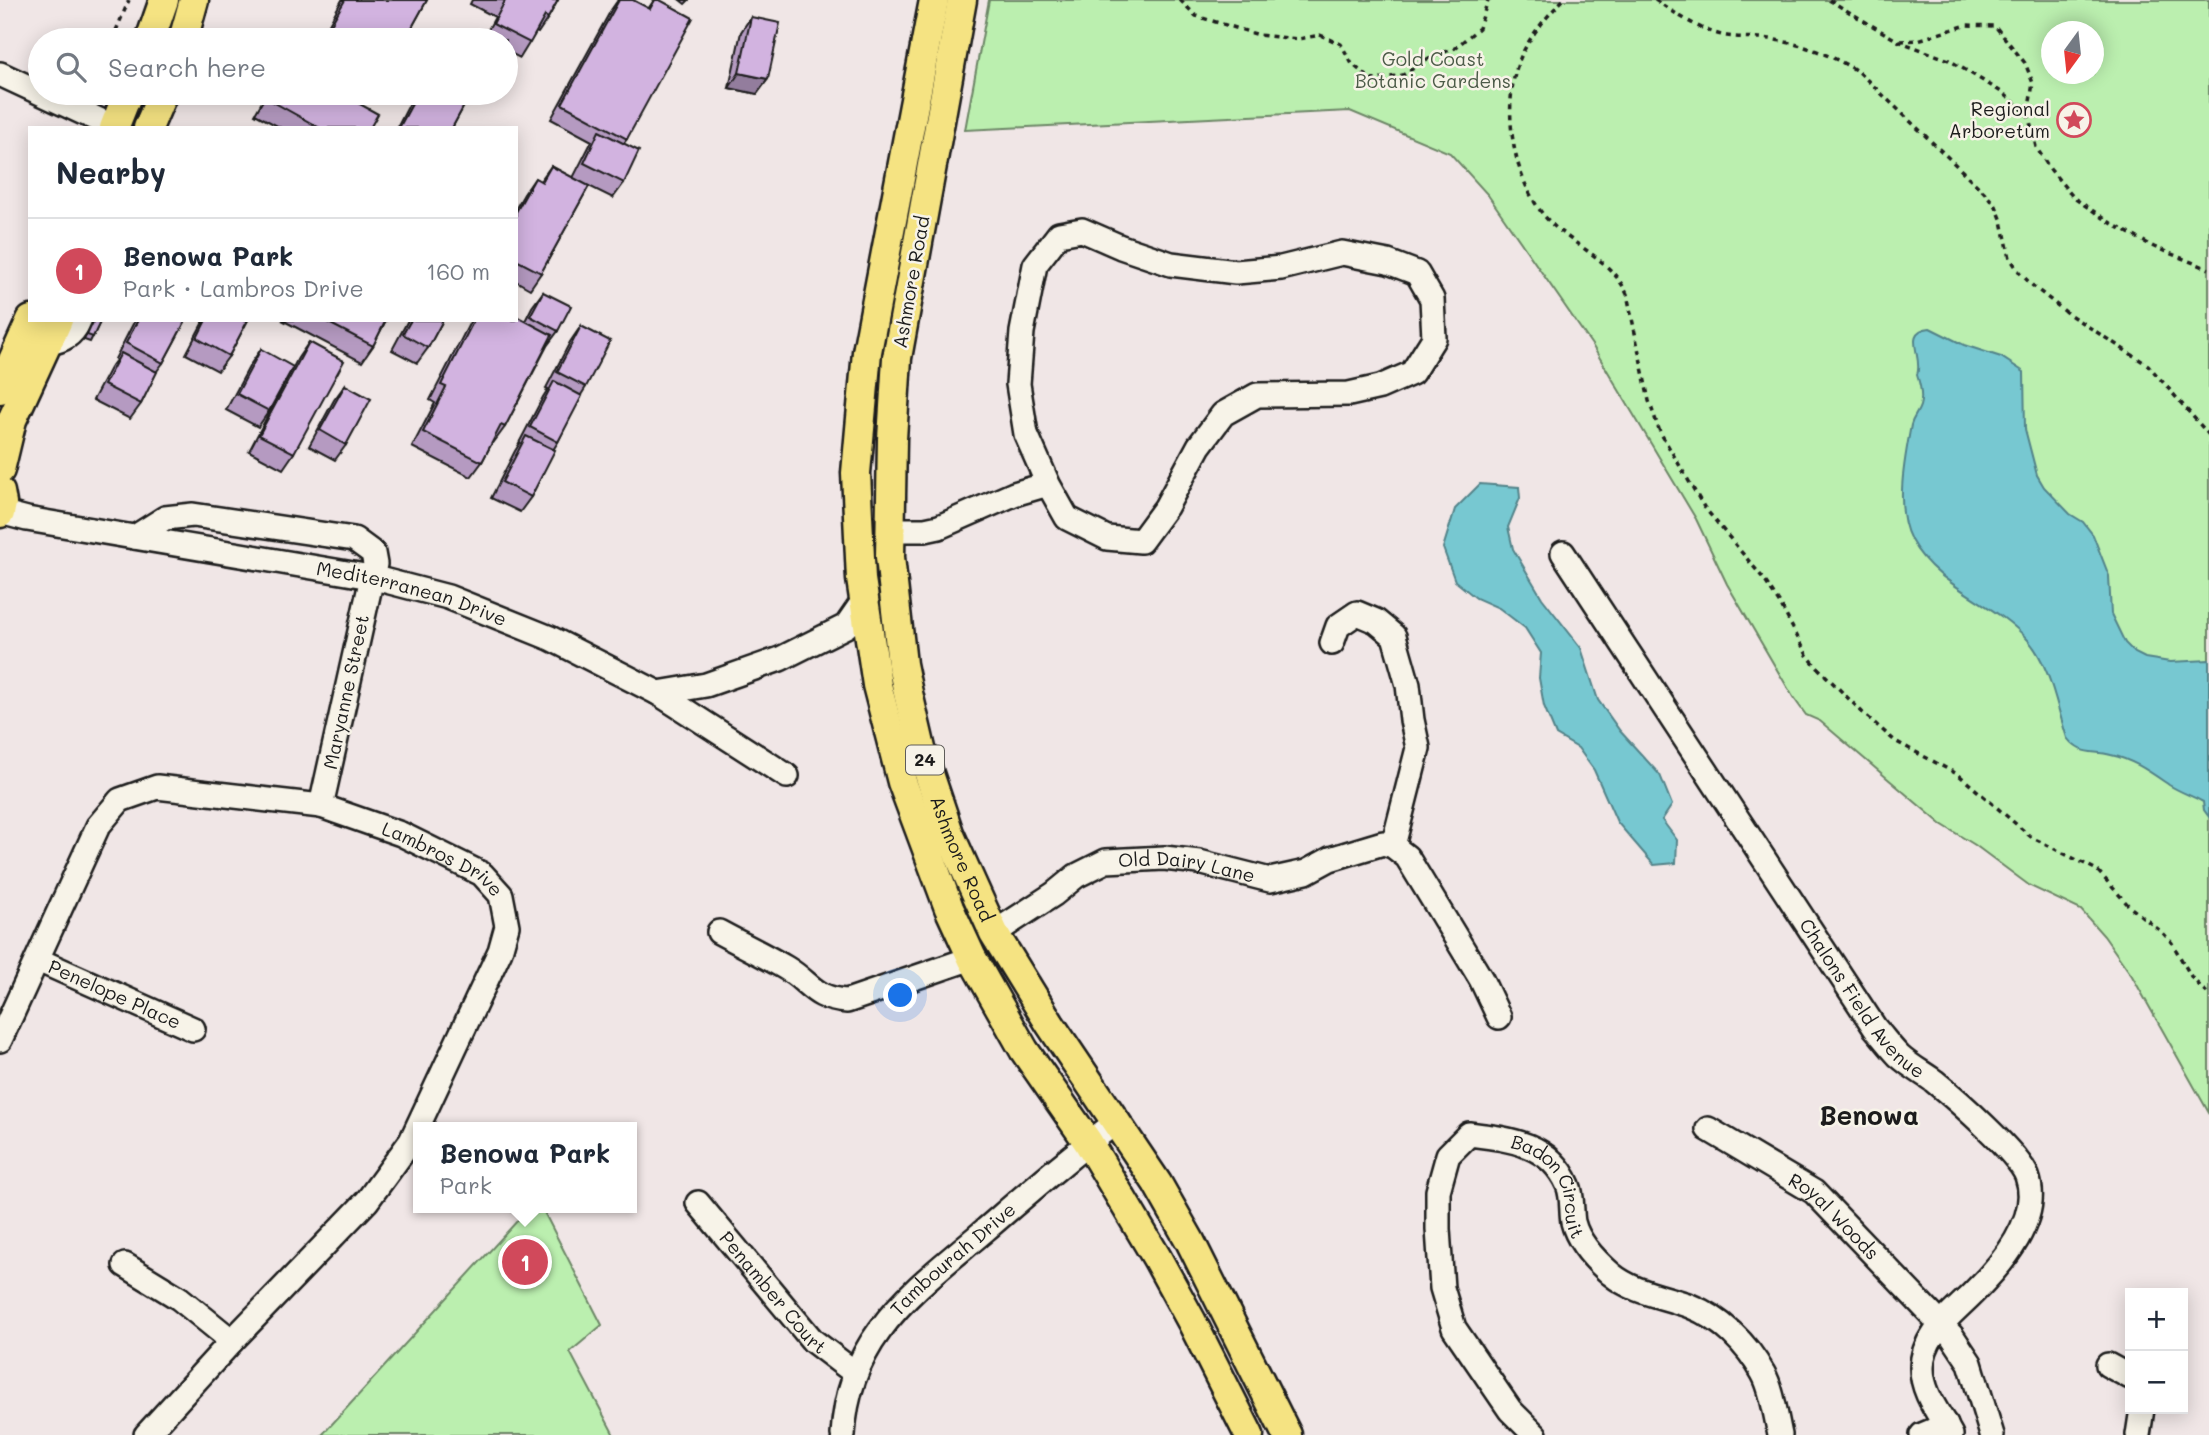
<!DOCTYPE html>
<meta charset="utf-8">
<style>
:root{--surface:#fff;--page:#f2f2f3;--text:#1f2937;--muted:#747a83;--line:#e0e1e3;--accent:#d1495b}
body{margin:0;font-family:Mali,sans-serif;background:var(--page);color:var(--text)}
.controls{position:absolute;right:21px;bottom:21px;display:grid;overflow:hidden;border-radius:0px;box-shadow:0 4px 18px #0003}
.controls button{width:63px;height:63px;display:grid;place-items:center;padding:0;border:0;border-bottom:2px solid var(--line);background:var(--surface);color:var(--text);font:35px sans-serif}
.compass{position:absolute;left:2041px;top:21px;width:63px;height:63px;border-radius:50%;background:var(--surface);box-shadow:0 4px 18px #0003;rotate:195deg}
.you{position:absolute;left:901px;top:996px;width:24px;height:24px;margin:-18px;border:5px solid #fff;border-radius:50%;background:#1a73e8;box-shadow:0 0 0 10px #1a73e833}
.badge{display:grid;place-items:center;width:46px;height:46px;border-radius:50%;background:var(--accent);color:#fff;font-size:23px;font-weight:700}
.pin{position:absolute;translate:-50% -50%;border:4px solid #fff;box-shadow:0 2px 7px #0006}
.popup{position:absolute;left:413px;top:1122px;width:224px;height:91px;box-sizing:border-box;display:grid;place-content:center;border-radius:0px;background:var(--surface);filter:drop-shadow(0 2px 5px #0005);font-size:23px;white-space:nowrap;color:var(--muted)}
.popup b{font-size:26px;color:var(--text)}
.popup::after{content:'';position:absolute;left:50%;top:100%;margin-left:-14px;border:14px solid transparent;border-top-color:var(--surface)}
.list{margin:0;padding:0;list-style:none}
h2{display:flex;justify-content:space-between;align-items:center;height:91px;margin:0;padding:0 28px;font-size:30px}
h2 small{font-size:23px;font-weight:400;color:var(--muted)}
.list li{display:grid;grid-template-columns:46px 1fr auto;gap:21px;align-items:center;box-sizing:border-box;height:105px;padding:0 28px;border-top:2px solid var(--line)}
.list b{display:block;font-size:26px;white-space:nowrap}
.list p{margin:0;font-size:23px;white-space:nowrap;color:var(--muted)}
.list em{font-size:23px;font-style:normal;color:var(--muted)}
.icon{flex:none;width:38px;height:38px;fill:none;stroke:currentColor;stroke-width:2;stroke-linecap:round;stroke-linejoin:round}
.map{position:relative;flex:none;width:2209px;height:1435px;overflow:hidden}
.search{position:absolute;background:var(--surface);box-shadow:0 4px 18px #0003;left:28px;top:28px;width:490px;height:77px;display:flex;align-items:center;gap:18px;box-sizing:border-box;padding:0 24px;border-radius:38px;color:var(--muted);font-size:26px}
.panel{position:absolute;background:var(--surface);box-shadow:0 4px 18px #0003;left:28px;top:126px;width:490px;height:196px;border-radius:0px}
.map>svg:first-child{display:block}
</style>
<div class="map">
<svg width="2209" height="1435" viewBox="0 0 2209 1435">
<rect width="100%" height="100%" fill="#f0e6e6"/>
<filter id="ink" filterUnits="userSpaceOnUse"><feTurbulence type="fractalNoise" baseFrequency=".0143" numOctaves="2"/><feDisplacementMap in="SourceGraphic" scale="14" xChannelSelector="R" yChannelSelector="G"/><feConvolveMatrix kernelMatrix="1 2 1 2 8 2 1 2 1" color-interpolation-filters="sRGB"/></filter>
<g filter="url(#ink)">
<!-- green -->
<g fill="#bbefaf" stroke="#6c8666" stroke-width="2" fill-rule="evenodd">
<path d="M989 0H2209V1113L2132 976 2104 936 2081 910 2030 886 1975 845 1941 824 1820 721 1806 715 1793 697 1727 584 1696 519 1592 345 1488 195 1450 153 1350 111 965 130ZM2052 32H2094V74H2052Z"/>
<polygon points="529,1208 542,1208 602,1325 570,1352 614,1435 322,1435"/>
</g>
<!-- water -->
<g fill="#77c8d1" stroke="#538389" stroke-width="2">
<path d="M1930 328 1964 345 2001 357 2024 372 2025 429 2037 475 2044 487 2070 514 2083 522 2093 535 2109 576 2111 614 2125 643 2135 653 2145 658 2170 662 2209 660V817L2204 810 2203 802C2192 796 2180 792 2169 785 2150 772 2134 760 2111 755 2091 750 2081 756 2067 738 2056 705 2051 667 2028 640 1994 601 1937 588 1911 540 1894 508 1905 458 1911 425 1913 417 1918 413 1920 406 1923 396 1920 384 1917 375 1924 357 1901 331 1930 328Z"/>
<polygon points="1480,484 1519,487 1520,498 1508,527 1513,549 1542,598 1581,648 1598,700 1620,731 1660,775 1672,805 1662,820 1677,840 1676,863 1654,865 1617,822 1594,770 1578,748 1556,735 1544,706 1539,678 1541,653 1525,628 1499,608 1476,598 1455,581 1443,548 1455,509"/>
</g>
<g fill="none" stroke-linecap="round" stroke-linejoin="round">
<!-- minor casing -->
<g stroke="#1c1c1c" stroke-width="28">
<g id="minor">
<polyline points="0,74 116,128"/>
<path d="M47 343C63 341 72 336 80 320"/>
<path id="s1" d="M0 512 27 519 371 577 448 597 550 638 658 693 787 776"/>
<polyline points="890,530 925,530 939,527 1014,494 1048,484 1067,518 1107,538 1141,541 1166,507 1199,446 1223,414 1257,395 1349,394 1380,387 1412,373 1434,338 1432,299 1417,273 1388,262 1342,253 1281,268 1236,272 1171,264 1121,247 1082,230 1059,234 1035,265 1022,332 1018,384 1026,434 1048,484"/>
<polyline points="135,537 165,518 193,515 354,539 373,553 375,564 321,806"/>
<path id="s2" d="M1563 553 1875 1028C1883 1037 1891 1048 1899 1056 1910 1066 1923 1073 1934 1081 1955 1098 2018 1153 2027 1176 2042 1218 2003 1263 1975 1291 1954 1313 1922 1334 1922 1368 1922 1393 1939 1413 1951 1435"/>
<polyline points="1332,643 1338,626 1357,613 1376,621 1394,636 1408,685 1412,720 1418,748 1393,846"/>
<polyline points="658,693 706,685 780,659 846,626 864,600"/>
<path d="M719 932C741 944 764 955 786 968 811 983 814 999 847 1001L972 958"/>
<path id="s3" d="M994 933 1054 894 1076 876 1106 861 1164 858 1199 862 1270 880 1306 872 1330 859 1383 843 1393 846 1407 857 1481 979 1499 1017"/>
<path id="s4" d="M38 960 193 1029"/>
<path id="s5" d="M0 1040 98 826 120 800 157 787 321 806 401 834 482 874 501 895 507 926 500 951 411 1141 367 1201 232 1341 146 1435"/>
<path id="s6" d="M1708 1129 1814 1192 1952 1336 1970 1363 1992 1435"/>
<path id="s7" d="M698 1203 813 1341 855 1373"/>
<polyline points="125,1265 179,1298 232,1341"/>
<polyline points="2108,1365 2130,1377"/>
<path id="s8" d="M843 1435C845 1397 857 1361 880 1330 908 1291 949 1261 985 1230 1028 1193 1071 1155 1118 1121"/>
<path id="s9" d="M1535 1435 1510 1410 1454 1328 1442 1288 1438 1229V1191L1448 1155 1469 1134C1509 1139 1550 1143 1568 1185 1573 1196 1571 1211 1573 1222 1578 1242 1596 1261 1611 1274 1634 1293 1663 1296 1690 1306 1721 1318 1747 1344 1763 1373 1772 1388 1776 1417 1780 1435"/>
<polyline points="1922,1435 1946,1425"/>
<polyline points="2138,1435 2142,1409"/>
</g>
</g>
<!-- major casing -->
<g stroke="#1c1c1c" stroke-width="33">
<g id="major">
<polyline points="934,0 867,352 856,473 861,579 877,685 902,782 949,908 972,958 1024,1050 1088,1142 1157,1258 1192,1322 1249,1435"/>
<path id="s10" d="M962 0 897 358 892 439 890 557 902 664 908 693 922 753 949 833 994 933 1050 1024 1157 1183 1190 1241 1287 1435"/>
<polyline points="150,40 164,0"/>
<polyline points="183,40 194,0"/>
<polyline points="114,128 128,93"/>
<polyline points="148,128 163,93"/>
<polyline points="0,389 31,320"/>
<polyline points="0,470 12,420 58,320"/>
<polyline points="0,492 2,503 0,513"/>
</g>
</g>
<!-- path -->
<g stroke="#1c1c1c" stroke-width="3.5" stroke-dasharray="5 5" stroke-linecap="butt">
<polyline points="1180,0 1196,16 1259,35 1299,39 1320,35 1341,44 1352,64 1372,80 1403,75 1429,58 1455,48 1479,28 1488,0"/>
<path d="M1563 0C1546 17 1528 38 1519 61 1500 110 1514 190 1554 226 1580 249 1612 261 1627 294L1649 401 1660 432 1704 507 1763 578 1780 604 1807 655 1818 668 1863 713 1895 741 1959 775 2031 837 2097 870 2130 907 2163 933 2172 943 2192 978 2209 995"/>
<path d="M1655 0C1677 14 1701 32 1727 36 1741 38 1756 37 1770 39 1802 44 1833 55 1860 73L1984 192 1996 206 2002 221 2010 258 2020 273 2033 286 2067 313 2148 365 2209 435"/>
<polyline points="1829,0 1898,41 1949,60 2003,93 2028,114 2036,147 2050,169 2074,198 2114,225 2154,247 2209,269"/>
<polyline points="112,40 129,0"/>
<polyline points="1900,41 1918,40 1967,25 1995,26 2025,63 2033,83 2028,114"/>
</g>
<!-- minor -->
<use href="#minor" stroke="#f7f3e8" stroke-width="23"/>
<!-- major -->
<use href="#major" stroke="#f5e382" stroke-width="28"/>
</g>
<!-- wall -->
<g fill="#b59ac1" stroke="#1c1c1c" stroke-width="2">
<polygon points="342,0 427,0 405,40 320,40"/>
<polygon points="472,0 558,0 548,18 538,33 536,32 520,58 506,51 506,40 485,40 483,39 495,17 470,4"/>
<polygon points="618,0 633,0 648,9 654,0 627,139 624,143 624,183 613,198 589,186 541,273 530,289 516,281 516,208 524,194 535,178 540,181 551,166 573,178 592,141 551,119 611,10"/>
<polygon points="680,0 689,0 685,4"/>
<polygon points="751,17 768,79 757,94 729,88 741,32"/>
<polygon points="267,93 340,93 370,128 281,128 255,114"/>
<polygon points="349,93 360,93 357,97"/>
<polygon points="415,93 471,93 452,128 397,128"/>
<polygon points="543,292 558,331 547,346 505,427 494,442 493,441 482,462 471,477 412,447 435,403 430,400 471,320 525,321 532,307"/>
<polygon points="93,320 101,320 90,342 84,340"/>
<polygon points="135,320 186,320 163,363 157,371 141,404 130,419 93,400 110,368 116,360 115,359"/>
<polygon points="204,320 248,320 229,356 218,371 186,354"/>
<polygon points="282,320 386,320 373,346 362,362"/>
<polygon points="408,320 443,320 428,348 417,363 392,350"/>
<polygon points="581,326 586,387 581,395 558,442 553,450 531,497 520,512 491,498 515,451 520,443 519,443 543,397 548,389 546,388 570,342"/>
<polygon points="309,342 294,453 283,469 249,451 298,358"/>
<polygon points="261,349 269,411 258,427 226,410 250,365"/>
<polygon points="345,385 346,445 335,460 309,446 334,400"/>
</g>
<!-- shaded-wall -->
<polygon fill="#937d9d" stroke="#1c1c1c" stroke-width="2" points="739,73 768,79 757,94 729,88"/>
<!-- building -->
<g fill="#d2b3e0" stroke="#1c1c1c" stroke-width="2">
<polygon points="345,0 427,0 405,40 322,40"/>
<polygon points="503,0 558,0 548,18 545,16 530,43 493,24 505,1"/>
<polygon points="619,0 633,0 650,9 655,0 660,0 693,18 627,139 562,104"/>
<polygon points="751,17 780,23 768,79 739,73"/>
<polygon points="269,93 340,93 378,114 370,128 320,128 266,98"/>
<polygon points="418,93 471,93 452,128 399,128"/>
<polygon points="599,131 639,151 624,183 584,163"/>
<polygon points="551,166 589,186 541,273 516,260 516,212 535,178 542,182"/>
<polygon points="543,292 571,306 558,331 530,316"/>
<polygon points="516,316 552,335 505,427 501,425 482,462 423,432 446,387 441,385 474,320 516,320"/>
<polygon points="94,320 101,320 93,337 87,335"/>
<polygon points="138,320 186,320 163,363 126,343"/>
<polygon points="206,320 248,320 229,356 197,338"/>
<polygon points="323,320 386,320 373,346"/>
<polygon points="411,320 443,320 428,348 403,334"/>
<polygon points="581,326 610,341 586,387 557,372"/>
<polygon points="309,342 344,361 294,453 259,435"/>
<polygon points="261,349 293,367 269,411 237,394"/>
<polygon points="121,353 157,372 141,404 104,385"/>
<polygon points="554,381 582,396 558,442 530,427"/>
<polygon points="345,385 371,399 346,445 320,430"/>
<polygon points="526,436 555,450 531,497 502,482"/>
</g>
</g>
<!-- icons -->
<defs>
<g id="sight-ring" transform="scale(1.75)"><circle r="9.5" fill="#f7f3e8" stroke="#d1495b" stroke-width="1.5"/><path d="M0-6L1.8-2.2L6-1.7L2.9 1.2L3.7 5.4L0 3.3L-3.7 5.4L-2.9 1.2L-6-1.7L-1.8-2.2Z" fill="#d1495b"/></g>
</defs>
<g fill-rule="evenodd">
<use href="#sight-ring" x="2074" y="120"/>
</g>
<g text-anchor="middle" stroke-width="5" stroke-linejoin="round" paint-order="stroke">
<!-- shield labels -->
<rect fill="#f7f3e8" stroke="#5e5c59" stroke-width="2" x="906" y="745.5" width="38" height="29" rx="5"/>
<g font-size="18" font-weight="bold" fill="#1c1c1c">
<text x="925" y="766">24</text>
</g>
<!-- park labels -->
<g font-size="19" fill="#4c5b48" stroke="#f7f3e8">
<text x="1433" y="66">Gold Coast<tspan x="1433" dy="22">Botanic Gardens</tspan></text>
</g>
<!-- poi labels -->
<g font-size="19" fill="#1c1c1c" stroke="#f7f3e8" text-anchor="end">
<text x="2050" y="116">Regional<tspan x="2050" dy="22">Arboretum</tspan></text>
</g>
<!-- street labels -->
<g font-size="19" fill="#1c1c1c" stroke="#f7f3e8">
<text transform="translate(911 282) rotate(-80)" y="7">Ashmore Road</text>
<text dy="7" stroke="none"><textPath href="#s1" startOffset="420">Mediterranean Drive</textPath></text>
<text transform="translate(346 692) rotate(-78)" y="7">Maryanne Street</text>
<text dy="7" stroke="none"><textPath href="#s10" startOffset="875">Ashmore Road</textPath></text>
<text dy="7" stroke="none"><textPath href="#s5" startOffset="607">Lambros Drive</textPath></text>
<text dy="7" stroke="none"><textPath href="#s3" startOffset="215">Old Dairy Lane</textPath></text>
<text dy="7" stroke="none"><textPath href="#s4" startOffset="84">Penelope Place</textPath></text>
<text dy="7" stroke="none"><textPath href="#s2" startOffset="537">Chalons Field Avenue</textPath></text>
<text dy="7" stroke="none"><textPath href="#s9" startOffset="448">Badon Circuit</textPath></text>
<text dy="7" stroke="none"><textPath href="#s6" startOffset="154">Royal Woods</textPath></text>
<text dy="7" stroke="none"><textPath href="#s8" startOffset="215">Tambourah Drive</textPath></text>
<text dy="7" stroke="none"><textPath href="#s7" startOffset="117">Penamber Court</textPath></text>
</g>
<!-- district labels -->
<g font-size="26" font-weight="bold" fill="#1c1c1c" stroke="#f7f3e8">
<text x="1869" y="1125">Benowa</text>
</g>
</g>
</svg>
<div class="controls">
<button>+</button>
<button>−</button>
</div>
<svg class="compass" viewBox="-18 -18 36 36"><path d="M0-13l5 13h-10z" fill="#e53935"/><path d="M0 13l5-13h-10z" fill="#747a83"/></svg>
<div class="you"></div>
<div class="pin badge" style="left:525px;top:1262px">1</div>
<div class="popup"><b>Benowa Park</b>Park</div>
<div class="search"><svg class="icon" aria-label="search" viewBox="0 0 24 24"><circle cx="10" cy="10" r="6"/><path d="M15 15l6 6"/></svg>Search here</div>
<section class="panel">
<h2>Nearby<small></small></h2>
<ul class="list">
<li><span class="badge">1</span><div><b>Benowa Park</b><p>Park · Lambros Drive</p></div><em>160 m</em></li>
</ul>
</section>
</div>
